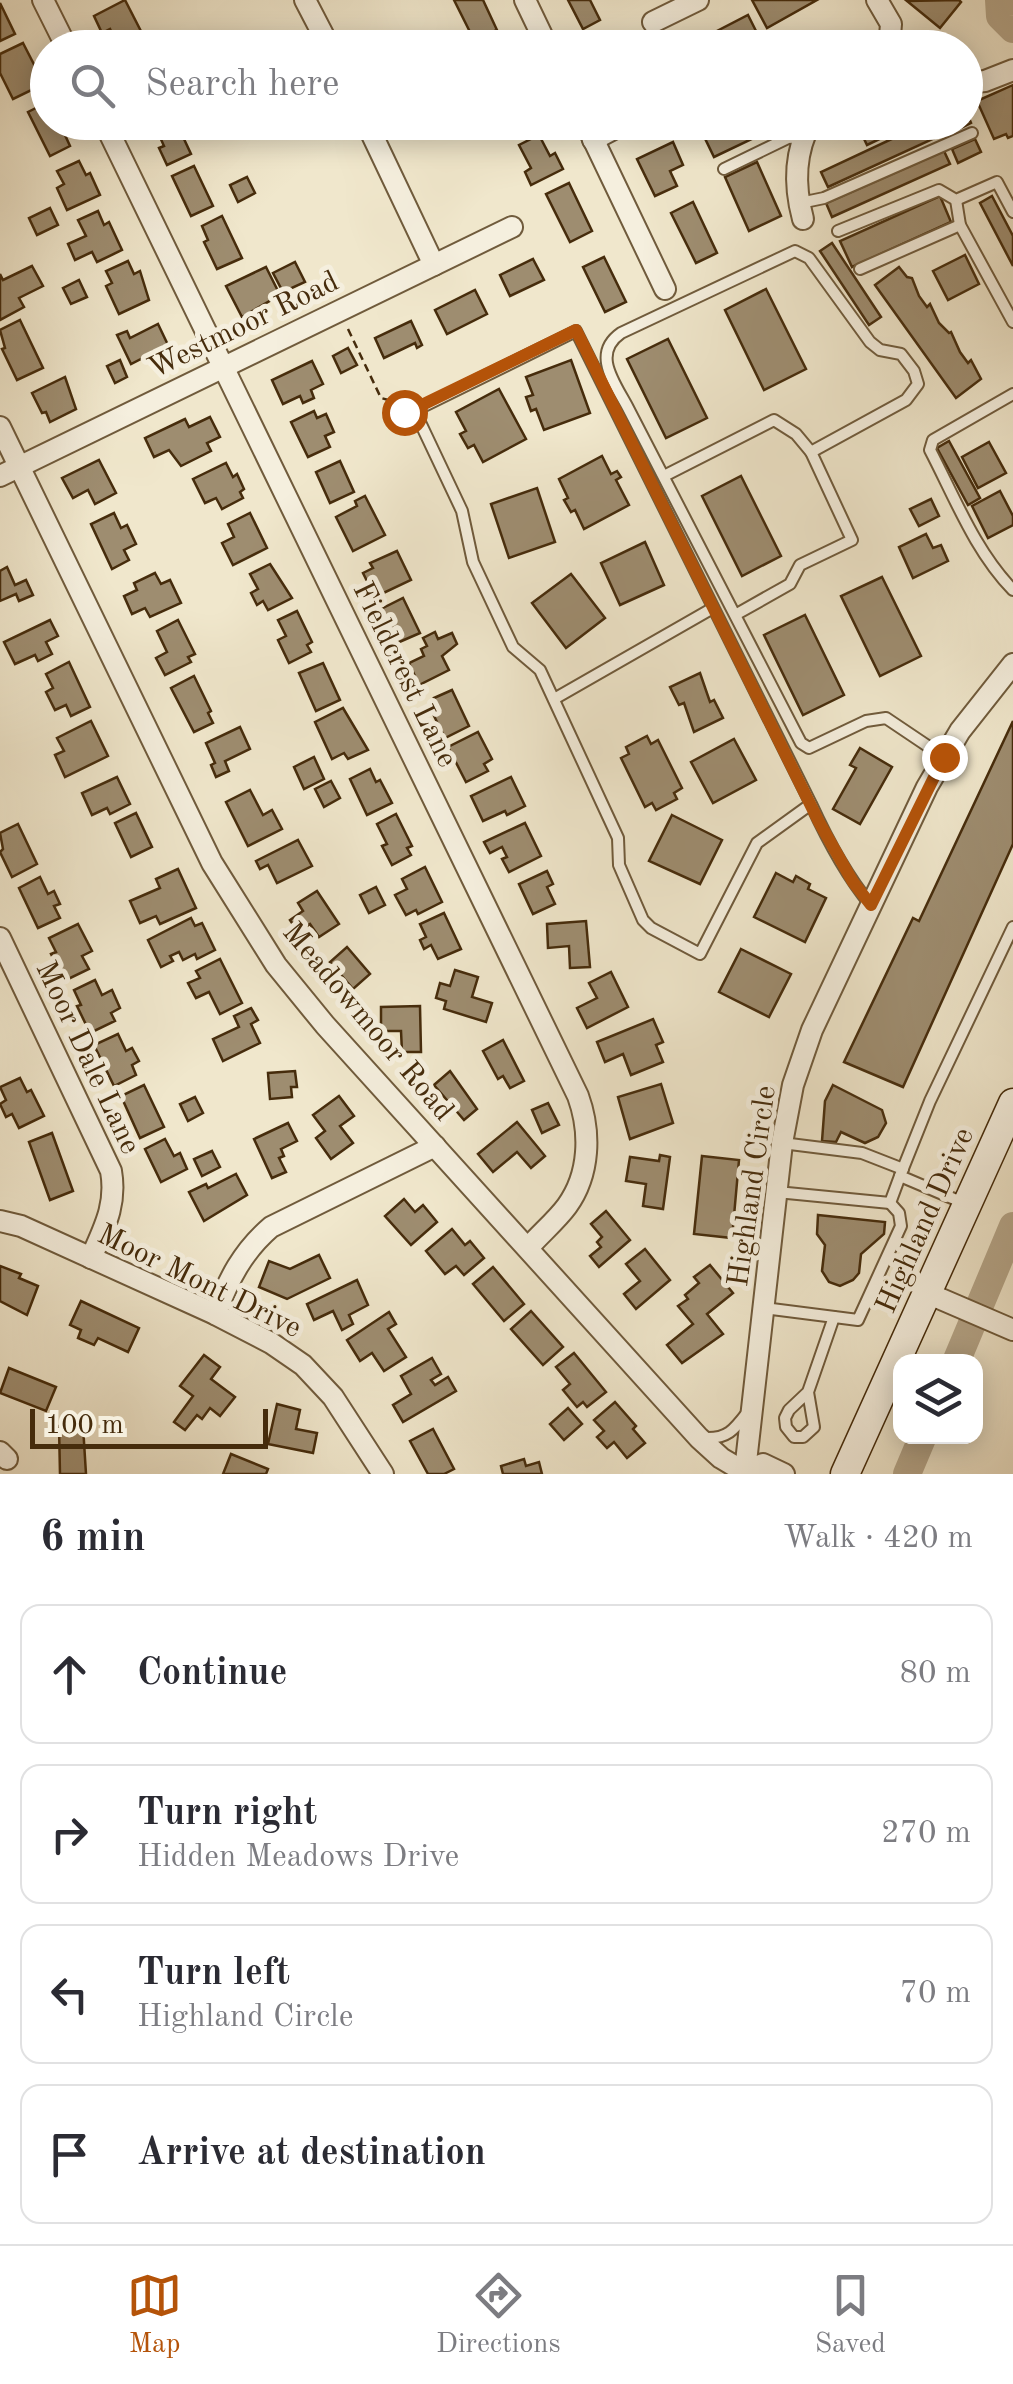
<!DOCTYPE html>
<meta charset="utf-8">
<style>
:root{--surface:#fff;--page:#f2f2f3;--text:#2b2b33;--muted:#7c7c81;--line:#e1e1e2;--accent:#b45309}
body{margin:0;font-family:"Old Standard TT",serif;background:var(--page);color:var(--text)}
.controls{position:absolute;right:30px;bottom:30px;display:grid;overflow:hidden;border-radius:20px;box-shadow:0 5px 25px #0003}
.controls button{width:90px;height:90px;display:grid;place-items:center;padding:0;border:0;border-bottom:2px solid var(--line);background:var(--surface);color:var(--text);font:50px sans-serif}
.scale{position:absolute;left:30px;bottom:25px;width:238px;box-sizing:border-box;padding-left:10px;border:5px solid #462c0c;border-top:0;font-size:28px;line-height:35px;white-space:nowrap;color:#462c0c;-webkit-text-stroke:8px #f5efde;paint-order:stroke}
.stop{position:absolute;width:30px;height:30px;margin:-22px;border:8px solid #b45309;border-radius:50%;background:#fff}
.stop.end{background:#b45309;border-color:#fff;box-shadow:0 2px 10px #0008}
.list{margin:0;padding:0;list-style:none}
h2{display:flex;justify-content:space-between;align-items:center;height:130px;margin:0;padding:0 40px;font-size:42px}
h2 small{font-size:32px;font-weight:400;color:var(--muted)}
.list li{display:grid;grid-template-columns:65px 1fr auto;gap:30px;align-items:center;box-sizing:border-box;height:140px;margin:0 20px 20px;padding:0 20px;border:2px solid var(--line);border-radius:20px}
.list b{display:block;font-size:38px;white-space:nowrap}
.list p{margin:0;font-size:32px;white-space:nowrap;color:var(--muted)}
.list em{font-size:32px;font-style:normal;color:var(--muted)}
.icon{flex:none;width:55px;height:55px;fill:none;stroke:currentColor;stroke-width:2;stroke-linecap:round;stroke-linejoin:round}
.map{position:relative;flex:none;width:1013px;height:1474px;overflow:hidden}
.search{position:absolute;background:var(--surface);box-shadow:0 5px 25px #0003;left:30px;right:30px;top:30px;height:110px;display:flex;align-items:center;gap:25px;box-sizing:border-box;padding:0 35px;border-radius:55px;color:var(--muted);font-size:38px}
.sheet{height:770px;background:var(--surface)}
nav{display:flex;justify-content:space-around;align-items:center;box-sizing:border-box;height:140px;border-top:2px solid var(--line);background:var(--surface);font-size:28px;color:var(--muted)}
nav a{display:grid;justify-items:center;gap:5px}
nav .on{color:var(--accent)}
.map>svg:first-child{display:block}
</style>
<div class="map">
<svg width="1013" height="1474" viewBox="0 0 1013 1474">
<rect width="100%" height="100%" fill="#f0e7cc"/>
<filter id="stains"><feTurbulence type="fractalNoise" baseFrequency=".002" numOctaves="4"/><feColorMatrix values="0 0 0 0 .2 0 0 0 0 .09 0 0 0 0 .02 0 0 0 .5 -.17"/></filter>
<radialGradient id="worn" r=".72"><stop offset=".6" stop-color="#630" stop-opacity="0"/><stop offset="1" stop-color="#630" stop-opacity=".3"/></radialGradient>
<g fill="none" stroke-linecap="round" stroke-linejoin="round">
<!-- river -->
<g stroke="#b6a78b" stroke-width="28">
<polyline points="999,0 1000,16 1013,29"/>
<polyline points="956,1362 1013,1226"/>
<polyline points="907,1474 923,1436"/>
</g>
</g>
<!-- building -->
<g fill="#9e8d70" stroke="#462c0c" stroke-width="2.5">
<polygon points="125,0 146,41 134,48 119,48 110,29 102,33 94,16"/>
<polygon points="454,0 483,0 497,30 474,40"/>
<polygon points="568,0 590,0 600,20 583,29"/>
<polygon points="752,0 817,0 767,28"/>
<polygon points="959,0 961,2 940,28 907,1"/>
<polygon points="0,3 15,34 0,41"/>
<polygon points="748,15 763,45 757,48 684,48"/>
<polygon points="623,32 629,45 624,48 594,48"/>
<polygon points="23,43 44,84 13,99 0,73 0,54"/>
<polygon points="1013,85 1013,136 1008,138 1006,134 994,139 977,101"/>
<polygon points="48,102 48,122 59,122 70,146 50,156 28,112"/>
<polygon points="966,111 971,123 945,136 939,123 966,122"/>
<polygon points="164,122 176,122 191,154 167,165 159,148 164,146 155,126"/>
<polygon points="697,122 787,122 714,157"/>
<polygon points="856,122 910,122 911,124 867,145"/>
<polygon points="928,122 935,138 828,187 821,172"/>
<polygon points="539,135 550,156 555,153 563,169 531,185 525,172 531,168 519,145"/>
<polygon points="975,139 981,152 958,163 952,149"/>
<polygon points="673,142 683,165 670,171 677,186 655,196 637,159"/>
<polygon points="944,151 950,164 832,217 826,203"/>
<polygon points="79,161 86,175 90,173 100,195 67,210 57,188 64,184 57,171"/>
<polygon points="757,162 781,216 749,231 725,177"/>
<polygon points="194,166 213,206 191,216 172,176"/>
<polygon points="247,177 255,193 238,202 230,185"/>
<polygon points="569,183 592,231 570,242 546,194"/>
<polygon points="940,196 951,222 852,267 840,241"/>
<polygon points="992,196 1013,236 1013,266 980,203"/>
<polygon points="693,202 717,253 696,263 671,213"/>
<polygon points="50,208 58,225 37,235 29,218"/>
<polygon points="98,211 104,225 109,222 122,250 97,262 92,252 75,260 68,244 86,236 78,220"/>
<polygon points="222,216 242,258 217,269 204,242 208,240 202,226"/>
<polygon points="832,243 881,317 869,325 820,251"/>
<polygon points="965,255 979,284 948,300 933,271"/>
<polygon points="604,257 626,302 605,312 583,267"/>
<polygon points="533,259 544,280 510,296 500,275"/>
<polygon points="128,261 134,274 140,271 149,300 119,314 106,286 112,283 106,271"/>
<polygon points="295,262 305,282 283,292 273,273"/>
<polygon points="32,266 43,286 19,298 24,307 0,320 0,274 3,280"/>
<polygon points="266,267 280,295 242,317 226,286"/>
<polygon points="899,267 907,277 912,278 919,296 927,307 930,304 939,323 949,333 951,332 960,352 968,363 971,360 981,379 956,398 875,285"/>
<polygon points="79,280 87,297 71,304 63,288"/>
<polygon points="766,289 806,369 764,390 725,310"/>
<polygon points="475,290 487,314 447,334 435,310"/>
<polygon points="20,320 43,368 17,380 2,349 5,348 0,330"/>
<polygon points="411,321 422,345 417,348 415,343 384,358 375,338"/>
<polygon points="158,324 168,345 131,364 117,335 127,331 130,338"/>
<polygon points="668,339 707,418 666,438 627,359"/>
<polygon points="348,348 357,365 341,373 333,356"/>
<polygon points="120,360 127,377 115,383 107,366"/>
<polygon points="571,360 590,413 544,430 536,409 531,411 526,397 533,395 526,377"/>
<polygon points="312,361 323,384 311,390 314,398 303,403 300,396 283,404 272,380"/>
<polygon points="65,377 76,409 50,422 46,412 42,413 32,393"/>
<polygon points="499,389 526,439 483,462 474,445 468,448 460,434 466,431 456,412"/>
<polygon points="314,411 317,418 326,414 334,432 325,436 330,447 308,457 291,422"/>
<polygon points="210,417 220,437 207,443 211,451 181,466 169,450 154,457 145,438 185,419 189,427"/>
<polygon points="949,441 980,498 968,505 937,448"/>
<polygon points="989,442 1006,473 978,488 962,457"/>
<polygon points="602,456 611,474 617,471 621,477 616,480 629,505 584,529 575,510 571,512 564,500 568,498 559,479"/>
<polygon points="99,460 116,493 95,504 88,490 73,498 62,478"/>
<polygon points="340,461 354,492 330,503 316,472"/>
<polygon points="226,463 233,477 237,474 244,489 240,492 243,498 222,509 216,498 205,503 193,479"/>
<polygon points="741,476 781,556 742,576 702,496"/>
<polygon points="537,488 555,542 509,558 491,504"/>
<polygon points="1000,491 1013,516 1013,525 988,538 972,506"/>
<polygon points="365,496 385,535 353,551 336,517 357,506 355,501"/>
<polygon points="931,499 939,516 919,526 910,509"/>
<polygon points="114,513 121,528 127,525 136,544 124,550 129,560 112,569 91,524"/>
<polygon points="250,513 267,548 233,565 222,543 234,537 228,524"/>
<polygon points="926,534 933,548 941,545 948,561 913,578 899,547"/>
<polygon points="645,542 664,585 620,605 601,563"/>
<polygon points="397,551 411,580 375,597 363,573 373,568 370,563"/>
<polygon points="270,564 292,598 268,610 263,601 257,605 251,593 258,589 250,574"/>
<polygon points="7,567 15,585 26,580 33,595 19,601 16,594 0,601 0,571"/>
<polygon points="155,573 161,584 170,580 181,603 150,617 145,608 132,614 124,596 137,590 134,583"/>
<polygon points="571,574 605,618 566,648 532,603"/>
<polygon points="882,577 921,656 880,676 841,596"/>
<polygon points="403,598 420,633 397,643 381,609"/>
<polygon points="297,611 312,642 307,645 311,652 289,663 278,640 286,636 278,620"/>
<polygon points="805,615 844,695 803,715 764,635"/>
<polygon points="50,620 58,636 46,642 52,654 38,661 35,655 15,664 4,642"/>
<polygon points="178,620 195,654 188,657 191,662 165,675 156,658 167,652 157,631"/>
<polygon points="435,632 438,639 452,633 457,644 442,656 449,670 419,685 409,663 424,656 421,649 427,646 423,638"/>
<polygon points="69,662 90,707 71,716 66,705 55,710 46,692 53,688 46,674"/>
<polygon points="323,663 340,700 316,711 299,673"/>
<polygon points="700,673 710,702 714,700 723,718 694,732 684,703 679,705 670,687"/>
<polygon points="194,676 211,711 208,713 213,723 194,732 171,688"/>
<polygon points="452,690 469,726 445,738 433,714 440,711 434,698"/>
<polygon points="343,708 368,750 348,759 344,753 332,759 315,722"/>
<polygon points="91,721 108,756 65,777 55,755 64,751 57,738"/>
<polygon points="1013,721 1013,844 903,1087 844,1062 913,918 919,921"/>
<polygon points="240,727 250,749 225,761 229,771 216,777 211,765 215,763 206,743"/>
<polygon points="478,732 492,759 484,764 488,771 466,782 448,747"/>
<polygon points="647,736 651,744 658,740 682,788 674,793 677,799 656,810 652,803 645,807 621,758 629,754 626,747"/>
<polygon points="734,739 756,780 713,803 691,762"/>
<polygon points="860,748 892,767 860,824 833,809 856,768 850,765"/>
<polygon points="314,757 324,779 304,789 294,767"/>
<polygon points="370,769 376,782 380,780 392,803 367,815 350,779"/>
<polygon points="117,777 130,804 110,814 107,808 92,815 82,793"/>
<polygon points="511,777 525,806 507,815 505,811 483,821 471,796"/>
<polygon points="331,781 340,798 324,807 315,789"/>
<polygon points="250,790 263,815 272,810 282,829 248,846 226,802"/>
<polygon points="136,813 152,847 131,857 115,823"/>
<polygon points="396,814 412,846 407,848 411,855 392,865 382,846 387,844 377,824"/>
<polygon points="672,815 722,840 700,884 649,861"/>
<polygon points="525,823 541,856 509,872 502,859 507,857 502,847 490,853 484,842"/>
<polygon points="18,824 37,864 12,877 0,852 3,849 0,833"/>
<polygon points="298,840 312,866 277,883 268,865 260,869 256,861"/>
<polygon points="425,867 442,902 418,914 416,910 406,915 395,895 407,889 402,879"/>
<polygon points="178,869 196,908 160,924 156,916 140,923 130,901 160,888 156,879"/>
<polygon points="547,871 553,884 547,887 555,904 533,914 519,884"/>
<polygon points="776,873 793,882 796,876 810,884 808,889 826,898 805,942 754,917"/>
<polygon points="40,877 48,894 54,891 60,904 54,906 60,918 38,928 19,888"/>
<polygon points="376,887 385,905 369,913 360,895"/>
<polygon points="317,891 339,924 319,937 310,924 298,932 290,920 303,911 298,903"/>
<polygon points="444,913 461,949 438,959 431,945 424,949 420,940 426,937 420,924"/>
<polygon points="191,918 195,926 202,923 215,950 197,959 195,954 183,960 179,952 170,956 173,961 161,967 148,940"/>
<polygon points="586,921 590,967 570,968 569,946 548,948 547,924"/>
<polygon points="78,924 92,951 82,956 89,969 64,981 51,954 56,952 49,938"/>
<polygon points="347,947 370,974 353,989 330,962"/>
<polygon points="741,949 791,974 769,1017 719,992"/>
<polygon points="220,959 242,1003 220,1014 209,992 196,998 188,983 200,978 196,971"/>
<polygon points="455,970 478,977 472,997 492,1003 486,1022 444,1009 446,1001 436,998 440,983 450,986"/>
<polygon points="611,972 628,1007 587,1028 577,1008 597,998 589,983"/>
<polygon points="95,980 102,995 112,990 120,1008 111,1013 115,1021 90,1033 77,1006 81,1005 74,990"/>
<polygon points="420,1006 421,1052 402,1052 401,1031 381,1031 381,1007"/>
<polygon points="251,1008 258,1020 251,1024 260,1043 223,1061 213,1039 239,1027 234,1016"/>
<polygon points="653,1019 663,1042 656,1045 663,1062 631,1075 623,1054 605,1062 597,1042"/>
<polygon points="118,1034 126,1051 132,1048 139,1061 132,1065 136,1075 114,1086 94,1045"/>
<polygon points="503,1040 524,1081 510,1088 503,1076 498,1079 483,1051"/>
<polygon points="295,1071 297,1087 291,1087 292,1097 270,1099 268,1073"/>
<polygon points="450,1071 477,1109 464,1120 434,1085"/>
<polygon points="20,1078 27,1092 31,1090 44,1116 19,1128 12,1114 6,1117 0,1104 6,1100 0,1087"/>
<polygon points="661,1084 673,1123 630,1139 618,1097"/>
<polygon points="144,1085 164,1127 140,1138 121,1096"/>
<polygon points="833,1085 882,1110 886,1123 878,1137 865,1143 841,1132 836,1142 822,1141 825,1101"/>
<polygon points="339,1096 354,1116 340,1126 353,1143 331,1159 316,1138 325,1131 313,1115"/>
<polygon points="195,1097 203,1113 188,1121 180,1104"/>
<polygon points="548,1103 559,1125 542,1133 532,1110"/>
<polygon points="517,1122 545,1156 531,1168 517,1152 493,1172 478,1154"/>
<polygon points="288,1123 297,1141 281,1149 284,1156 279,1158 286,1172 272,1178 254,1139"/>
<polygon points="52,1133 73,1191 50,1200 29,1142"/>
<polygon points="165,1139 174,1156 180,1153 187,1169 161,1182 145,1149"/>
<polygon points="212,1151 220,1167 202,1176 194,1159"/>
<polygon points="660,1155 670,1157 663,1209 643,1206 646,1184 626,1181 630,1157 659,1161"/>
<polygon points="702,1156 739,1160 732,1238 694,1234"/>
<polygon points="236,1174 247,1195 204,1221 189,1192 206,1184 208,1188"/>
<polygon points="404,1199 415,1212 423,1205 437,1222 411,1245 385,1216"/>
<polygon points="606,1211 630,1240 599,1267 590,1256 601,1247 597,1242 602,1237 591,1224"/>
<polygon points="818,1215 885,1222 884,1234 861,1254 859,1273 853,1280 840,1286 829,1282 822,1271 825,1245 817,1234"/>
<polygon points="452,1229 465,1245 470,1241 484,1258 464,1275 456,1266 445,1274 426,1251"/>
<polygon points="645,1249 670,1280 636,1309 624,1294 640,1281 626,1264"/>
<polygon points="319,1255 330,1278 287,1299 259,1287 269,1261 290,1269"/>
<polygon points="710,1265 733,1293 707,1314 723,1334 682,1363 667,1345 693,1324 678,1306 688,1299 685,1295 699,1283 694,1277"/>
<polygon points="0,1266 21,1274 19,1278 38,1286 27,1315 0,1301"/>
<polygon points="493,1267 524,1304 504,1321 473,1284"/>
<polygon points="357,1280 368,1305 349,1315 353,1324 342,1330 333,1311 314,1320 307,1304"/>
<polygon points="81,1301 139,1328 128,1352 98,1338 94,1345 78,1338 81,1330 70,1325"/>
<polygon points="531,1311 563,1347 543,1365 511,1329"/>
<polygon points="389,1312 396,1324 388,1329 406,1357 384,1371 372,1353 360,1361 347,1340"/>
<polygon points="574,1353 606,1392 587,1407 583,1402 577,1407 563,1390 570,1384 556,1367"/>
<polygon points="204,1355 220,1367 211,1379 235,1397 220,1416 210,1408 202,1419 197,1415 185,1430 174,1422 193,1396 180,1386"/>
<polygon points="432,1358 441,1374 431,1380 435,1385 448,1377 456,1391 403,1422 393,1405 411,1394 401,1376"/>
<polygon points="9,1368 56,1387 46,1411 0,1393"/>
<polygon points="615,1402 636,1426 633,1429 645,1443 627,1458 614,1442 607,1448 597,1437 604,1431 594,1420"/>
<polygon points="277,1404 300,1410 296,1429 317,1433 313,1453 268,1444"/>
<polygon points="568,1408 582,1424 564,1440 550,1424"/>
<polygon points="59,1426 83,1426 86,1474 60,1474"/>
<polygon points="433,1429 454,1469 444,1474 428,1474 410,1441"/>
<polygon points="231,1454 268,1469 266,1474 223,1474"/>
<polygon points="524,1459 526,1466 539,1462 542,1474 503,1474 501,1466"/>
</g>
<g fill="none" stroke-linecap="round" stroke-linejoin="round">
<!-- lane casing -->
<g stroke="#705b3c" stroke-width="14">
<g id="lane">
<polyline points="724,169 788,138 803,137"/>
<polyline points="956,200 960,225 1013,322"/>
<polyline points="800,203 824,198 972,133"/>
<polyline points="838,231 939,190 956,200 997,182 1013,212"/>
<polyline points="860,269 960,225"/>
<path d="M1013 394 933 440 930 450C955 498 975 551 1013 590"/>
<polyline points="664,476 774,420 796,434 811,452"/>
<path d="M735 615 790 584 800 565 852 540 811 452 906 400 918 384 914 371 901 354 880 350 870 342 809 258 795 251 621 333C591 354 615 383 628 408L801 743 809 748 866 721 886 718 944 757"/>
<polyline points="554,699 713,608"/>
<path d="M811 804 757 843 700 954 651 928 643 920 619 865 618 838 540 670 513 647 473 562 462 511 418 418V409L576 331 811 804C827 839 846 875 870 904"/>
<polyline points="782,1143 862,1153 903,1169"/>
<polyline points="777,1192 890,1203 900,1176"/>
<polyline points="966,1204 900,1176 930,1101 1013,927"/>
<polyline points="764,1308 858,1320 901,1226 899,1213 890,1203"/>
<polyline points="808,1392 814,1427 803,1437 794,1437 786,1427 785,1418 789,1410 808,1392 834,1317"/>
<path d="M705 1438C727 1439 734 1430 747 1413"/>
</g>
</g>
<!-- street casing -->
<g stroke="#705b3c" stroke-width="24">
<g id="street">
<polyline points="43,0 67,48"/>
<polyline points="305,0 330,48"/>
<polyline points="525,0 548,48"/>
<polyline points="877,0 891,24 889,48"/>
<polyline points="653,22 698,0"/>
<polyline points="966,83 985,81 1013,70"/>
<path d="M104 122 578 1096C591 1132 590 1174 567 1206 556 1221 540 1234 528 1248"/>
<polyline points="366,122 434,265"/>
<polyline points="585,122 665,289"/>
<polyline points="593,140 627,122"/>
<path d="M803 219C794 186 794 153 811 122"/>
<polyline points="0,427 212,863 276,965 325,1025 699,1438 721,1458 748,1474"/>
<polyline points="0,476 512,227"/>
<path d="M0 938 111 1171C117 1205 104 1228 91 1258"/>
<polyline points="0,1221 21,1226 215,1314 271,1343 303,1365 333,1397 383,1474"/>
<polyline points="927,1293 1013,1330"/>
<path d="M215 1314C229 1279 242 1252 271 1227L435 1146"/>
<polyline points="0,1452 7,1459"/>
<polyline points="745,1471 782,1143 793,1085 812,1030 927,787 960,731 1013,664"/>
<polyline points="745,1471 763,1464 784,1474"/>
</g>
</g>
<!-- secondary casing -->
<g stroke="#462c0c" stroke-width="31">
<polyline id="secondary" points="845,1474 1013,1103"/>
</g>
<!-- path -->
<polyline stroke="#462c0c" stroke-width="2.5" stroke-dasharray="8 5" stroke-linecap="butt" points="348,329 381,398 392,401 406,413"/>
<!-- lane -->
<use href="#lane" stroke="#f5efde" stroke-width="10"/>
<!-- street -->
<use href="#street" stroke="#f5efde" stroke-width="20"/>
<!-- secondary -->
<use href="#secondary" stroke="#f5efde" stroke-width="28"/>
</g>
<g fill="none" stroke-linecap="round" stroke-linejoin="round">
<!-- route -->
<polyline stroke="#b45309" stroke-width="12" points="404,412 417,414 424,404 576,330 819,822 853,882 871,905 944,757"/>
</g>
<g text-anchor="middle" stroke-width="10" stroke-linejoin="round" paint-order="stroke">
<!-- street labels -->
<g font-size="30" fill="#462c0c" stroke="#f5efde">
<text transform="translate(243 324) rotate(-26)" y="10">Westmoor Road</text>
<text transform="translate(406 674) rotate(64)" y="10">Fieldcrest Lane</text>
<text transform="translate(369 1021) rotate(50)" y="10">Meadowmoor Road</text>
<text transform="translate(89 1057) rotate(65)" y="10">Moor Dale Lane</text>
<text transform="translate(751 1186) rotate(-82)" y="10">Highland Circle</text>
<text transform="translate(924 1220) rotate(-66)" y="10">Highland Drive</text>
<text transform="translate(200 1280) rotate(26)" y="10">Moor Mont Drive</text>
</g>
</g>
<rect width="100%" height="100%" filter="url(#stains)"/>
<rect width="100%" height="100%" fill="url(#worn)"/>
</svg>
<div class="controls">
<button><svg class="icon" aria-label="layers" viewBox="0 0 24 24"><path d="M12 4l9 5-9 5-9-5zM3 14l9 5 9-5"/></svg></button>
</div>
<div class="scale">100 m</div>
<div class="stop" style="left:404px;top:412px"></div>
<div class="stop end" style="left:944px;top:757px"></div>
<div class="search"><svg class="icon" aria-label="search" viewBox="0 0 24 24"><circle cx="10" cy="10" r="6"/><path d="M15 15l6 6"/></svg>Search here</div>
</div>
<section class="sheet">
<h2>6 min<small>Walk · 420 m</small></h2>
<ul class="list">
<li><svg class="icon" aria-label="ahead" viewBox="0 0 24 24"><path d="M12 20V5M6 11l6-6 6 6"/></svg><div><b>Continue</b></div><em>80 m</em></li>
<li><svg class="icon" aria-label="right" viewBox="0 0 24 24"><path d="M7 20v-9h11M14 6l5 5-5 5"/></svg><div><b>Turn right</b><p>Hidden Meadows Drive</p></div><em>270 m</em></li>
<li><svg class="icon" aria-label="left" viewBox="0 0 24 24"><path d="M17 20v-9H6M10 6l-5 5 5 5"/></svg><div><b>Turn left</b><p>Highland Circle</p></div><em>70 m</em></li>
<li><svg class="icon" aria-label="arrive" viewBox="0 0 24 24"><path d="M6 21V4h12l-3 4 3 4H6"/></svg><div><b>Arrive at destination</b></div></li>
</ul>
</section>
<nav>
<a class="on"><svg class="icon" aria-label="map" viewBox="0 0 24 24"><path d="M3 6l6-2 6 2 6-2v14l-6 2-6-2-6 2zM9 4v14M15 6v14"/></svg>Map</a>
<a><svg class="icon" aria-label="directions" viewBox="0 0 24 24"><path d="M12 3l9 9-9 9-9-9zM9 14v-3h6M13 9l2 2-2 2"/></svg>Directions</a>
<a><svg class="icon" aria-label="saved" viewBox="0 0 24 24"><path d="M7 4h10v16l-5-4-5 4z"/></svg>Saved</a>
</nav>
